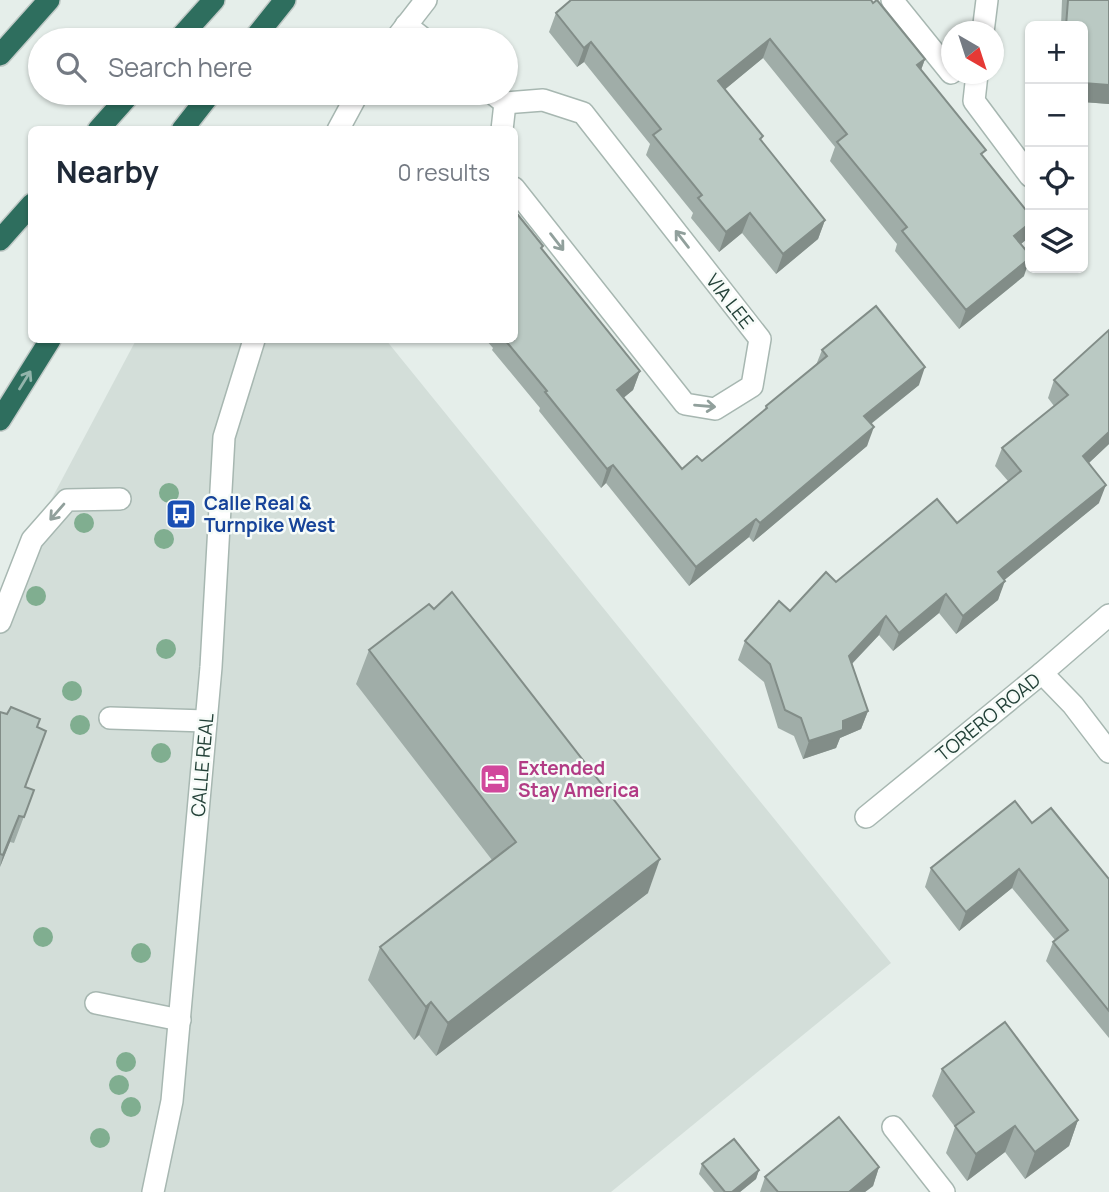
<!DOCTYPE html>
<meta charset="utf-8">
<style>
:root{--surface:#fff;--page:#f6f6f7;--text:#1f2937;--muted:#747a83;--line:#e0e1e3}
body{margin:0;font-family:Manrope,sans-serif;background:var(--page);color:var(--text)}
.controls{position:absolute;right:21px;top:21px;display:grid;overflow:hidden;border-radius:10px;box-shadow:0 2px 5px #0004}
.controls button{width:63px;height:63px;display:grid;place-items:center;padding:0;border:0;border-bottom:2px solid var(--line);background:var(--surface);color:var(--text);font:35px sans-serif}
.compass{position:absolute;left:941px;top:21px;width:63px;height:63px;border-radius:50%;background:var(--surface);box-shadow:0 2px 5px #0004;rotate:141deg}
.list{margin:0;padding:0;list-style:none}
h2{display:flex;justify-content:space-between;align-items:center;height:91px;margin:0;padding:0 28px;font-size:30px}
h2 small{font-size:23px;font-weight:400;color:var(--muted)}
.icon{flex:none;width:38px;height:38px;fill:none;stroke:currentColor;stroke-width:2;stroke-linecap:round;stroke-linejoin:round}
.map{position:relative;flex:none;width:1109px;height:1192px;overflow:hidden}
.search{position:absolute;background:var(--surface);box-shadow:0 2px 5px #0004;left:28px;top:28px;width:490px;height:77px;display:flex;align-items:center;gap:18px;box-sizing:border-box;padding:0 24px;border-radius:38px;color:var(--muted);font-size:26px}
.panel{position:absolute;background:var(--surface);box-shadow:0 2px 5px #0004;left:28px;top:126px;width:490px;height:217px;border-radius:10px}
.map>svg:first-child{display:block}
</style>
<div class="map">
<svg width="1109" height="1192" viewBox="0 0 1109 1192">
<rect width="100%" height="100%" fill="#e5eeea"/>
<!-- built -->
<polygon fill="#d3ded9" points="136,340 386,340 891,963 611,1192 0,1192 0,596"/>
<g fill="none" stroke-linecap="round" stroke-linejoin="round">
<!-- service casing -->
<g stroke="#a7b7b1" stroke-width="24">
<g id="service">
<polyline points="0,622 32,540 67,500 120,499"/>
<polyline points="110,718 206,721"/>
<polyline points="96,1003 180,1020"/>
</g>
</g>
<!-- minor casing -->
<g stroke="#a7b7b1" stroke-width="24">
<g id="minor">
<polyline points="892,0 951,73"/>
<polyline points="406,25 425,40"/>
<polyline points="983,32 987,0"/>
<polyline points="977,74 974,101 1030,176"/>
<polyline points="492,93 505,103 543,100 583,113 760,339 752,386 715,409 685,404 514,188"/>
<polyline points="502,130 505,103"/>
<polyline points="1042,673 1073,705 1109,752"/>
<polyline points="866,817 1042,673 1109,615"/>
<polyline points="893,1127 944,1192"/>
</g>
</g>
<!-- tertiary casing -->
<g stroke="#a7b7b1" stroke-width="24">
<g id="tertiary">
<polyline points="395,40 426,0"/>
<polyline points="338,130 358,93"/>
<polyline points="153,1192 172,1101 211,667 224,437 254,340"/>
</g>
</g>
<!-- motorway casing -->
<g stroke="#c1cac7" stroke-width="24">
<g id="motorway">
<polyline points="178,40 214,0"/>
<polyline points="253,40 285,0"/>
<polyline points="0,55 49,0"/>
<polyline points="98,130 131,93"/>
<polyline points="182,130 211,93"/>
<polyline points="0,240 32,204"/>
<polyline points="0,420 50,340"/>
</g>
</g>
<!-- service -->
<use href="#service" stroke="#fff" stroke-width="21"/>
<!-- minor -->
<use href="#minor" stroke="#fff" stroke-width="21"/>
<!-- tertiary -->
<use href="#tertiary" stroke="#fff" stroke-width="21"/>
<!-- motorway -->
<use href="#motorway" stroke="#2e6e5e" stroke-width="21"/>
</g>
<!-- trees -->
<g fill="#80ae90">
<circle cx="169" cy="493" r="10"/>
<circle cx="84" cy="523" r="10"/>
<circle cx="164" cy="539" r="10"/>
<circle cx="36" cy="596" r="10"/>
<circle cx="166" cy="649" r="10"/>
<circle cx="72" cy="691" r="10"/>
<circle cx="80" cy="725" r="10"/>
<circle cx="161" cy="753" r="10"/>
<circle cx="43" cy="937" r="10"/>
<circle cx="141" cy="953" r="10"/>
<circle cx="126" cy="1062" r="10"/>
<circle cx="119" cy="1085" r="10"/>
<circle cx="131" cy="1107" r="10"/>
<circle cx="100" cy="1138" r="10"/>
</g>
<!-- wall -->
<g fill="#a0ada8">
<polygon points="571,0 925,59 921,70 983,157 1027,239 1021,244 1024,276 959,329 895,251 897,244 830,161 835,147 763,58 725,89 761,141 825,220 818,239 776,274 742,233 719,252 691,218 693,213 646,155 650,144 584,62 577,67 549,32 556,13"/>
<polygon points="1062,0 1109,0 1109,104 1083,102 1083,26 1061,26"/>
<polygon points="515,217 640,371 633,390 623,398 682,469 702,461 764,411 766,406 816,365 822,350 919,385 871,424 867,446 753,542 749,537 689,586 606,483 601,488 539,411 540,408 492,350 493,348 486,340 514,340"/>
<polygon points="1109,330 1109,444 1089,463 1099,503 1004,580 998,600 956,634 939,613 893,651 879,635 852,664 868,711 861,729 840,738 836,748 803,759 794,736 778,728 764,682 738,660 745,641 836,582 957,523 1008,481 995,466 1002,448 1054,406 1048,398 1054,380"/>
<polygon points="369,650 648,893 436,1056 419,1035 414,1040 368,980 380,947 492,860 356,684"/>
<polygon points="0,712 37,727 26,787 34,790 14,843 10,842 0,867"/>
<polygon points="1032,823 1109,879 1109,1038 1046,961 1053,942 1055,940 1012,888 959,931 925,887 931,868"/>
<polygon points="942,1069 1078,1120 1069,1146 1025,1179 1005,1152 967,1181 946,1153 955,1127 932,1096"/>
<polygon points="702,1164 759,1170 756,1179 740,1192 714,1192 699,1174"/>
<polygon points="879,1167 873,1186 865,1192 760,1192 765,1177"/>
</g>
<!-- shaded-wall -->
<g fill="#828d88">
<polygon points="770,39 763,58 711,101 718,81"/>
<polygon points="591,42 584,62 577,67 584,48"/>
<polygon points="925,59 918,78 917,65"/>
<polygon points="1083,83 1109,85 1109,104 1083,102"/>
<polygon points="750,213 742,233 719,252 726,232"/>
<polygon points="825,220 818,239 776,274 783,254"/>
<polygon points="1030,223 1030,230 1027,239 1007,255 1014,236"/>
<polygon points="1030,258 1024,276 959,329 966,310"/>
<polygon points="925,367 919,385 858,434 864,416"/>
<polygon points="640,371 633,390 610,409 617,390"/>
<polygon points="874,427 867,446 753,542 760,523"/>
<polygon points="1109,432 1109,444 1076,475 1083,456"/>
<polygon points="613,465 606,483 601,488 607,469"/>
<polygon points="1106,485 1099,503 991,591 998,572"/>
<polygon points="756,519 749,537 689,586 696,567"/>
<polygon points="1005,581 998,600 956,634 963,616"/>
<polygon points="946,594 939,613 893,651 899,633"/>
<polygon points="886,616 879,635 842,674 849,656"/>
<polygon points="868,711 861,729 840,738 836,748 803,759 809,741 843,721"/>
<polygon points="19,816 10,842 0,867 3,855"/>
<polygon points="660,859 648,893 436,1056 448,1023"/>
<polygon points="1019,869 1012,888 959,931 966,912"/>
<polygon points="431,1002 419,1035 414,1040 426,1007"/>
<polygon points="1078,1120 1069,1146 1025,1179 1035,1152"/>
<polygon points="1015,1126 1005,1152 967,1181 976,1154"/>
<polygon points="879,1167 873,1186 865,1192 849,1192"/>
<polygon points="759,1170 756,1179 740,1192 732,1192"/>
</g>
<!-- building -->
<g fill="#bac9c3" stroke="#828d88" stroke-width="2">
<polygon points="571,0 871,0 873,3 877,0 925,59 917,65 986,150 981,154 1030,215 1030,223 1014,236 1030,255 1030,258 966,310 902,231 907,227 837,142 847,134 770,39 718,81 763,136 760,139 825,220 783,254 750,213 726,232 698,198 702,195 653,135 661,129 591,42 584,48 556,13"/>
<polygon points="1068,0 1109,0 1109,85 1083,83 1083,26 1066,26"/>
<polygon points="518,215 543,246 541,248 640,371 617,390 682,469 697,456 702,461 767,408 766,406 827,356 822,350 876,306 925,367 864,416 874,427 760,523 756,519 696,567 613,465 607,469 545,392 547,391 505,340 514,340 514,216 515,217"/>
<polygon points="1109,330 1109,432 1083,456 1106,485 998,572 1005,581 963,616 946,594 899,633 886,616 849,656 868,711 843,721 843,730 809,741 801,718 785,710 770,664 745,641 779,601 790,611 826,572 836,582 937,499 957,523 1021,471 1002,448 1068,395 1054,380"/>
<polygon points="452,592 660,859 448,1023 431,1002 426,1007 380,947 516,842 369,650 429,604 434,609"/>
<polygon points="11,707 40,719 37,727 46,731 25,787 34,790 24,817 19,816 3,855 0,854 0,712 7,714"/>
<polygon points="1015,801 1032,823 1051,808 1109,879 1109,1011 1053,942 1068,930 1019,869 966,912 931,868"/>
<polygon points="1005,1022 1078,1120 1035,1152 1015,1126 976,1154 955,1126 974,1112 942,1069"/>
<polygon points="839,1117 879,1167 849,1192 778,1192 765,1177"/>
<polygon points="734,1139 759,1170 732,1192 725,1192 702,1164"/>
</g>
<!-- one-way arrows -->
<defs><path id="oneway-shaft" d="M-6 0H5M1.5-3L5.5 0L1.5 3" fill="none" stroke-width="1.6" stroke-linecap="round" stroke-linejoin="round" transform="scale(1.75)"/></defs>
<g stroke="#91a09c">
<use href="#oneway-shaft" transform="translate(682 239) rotate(-128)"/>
<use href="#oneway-shaft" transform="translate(557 242) rotate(52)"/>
<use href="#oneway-shaft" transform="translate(705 406) rotate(5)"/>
<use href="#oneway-shaft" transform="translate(57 512) rotate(131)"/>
</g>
<use stroke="#92b4ab" href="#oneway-shaft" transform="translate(25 380) rotate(-58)"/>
<!-- icons -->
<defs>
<g id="bus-square" transform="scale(1.575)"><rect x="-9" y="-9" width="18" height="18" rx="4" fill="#1a4fb4" stroke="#f6fbf8"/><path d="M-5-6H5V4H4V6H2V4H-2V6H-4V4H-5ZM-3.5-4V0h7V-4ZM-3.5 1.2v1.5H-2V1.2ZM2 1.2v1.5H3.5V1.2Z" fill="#fff"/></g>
<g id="hotel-square" transform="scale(1.575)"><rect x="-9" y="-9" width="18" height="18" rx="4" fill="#d1479c" stroke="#f6fbf8"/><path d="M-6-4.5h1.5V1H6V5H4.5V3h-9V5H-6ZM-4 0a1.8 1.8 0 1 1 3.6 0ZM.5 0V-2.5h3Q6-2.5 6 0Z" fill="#fff"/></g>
</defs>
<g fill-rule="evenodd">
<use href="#bus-square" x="181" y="514"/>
<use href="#hotel-square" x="495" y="779"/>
</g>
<g text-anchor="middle" stroke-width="5" stroke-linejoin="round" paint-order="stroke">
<!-- street labels -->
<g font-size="19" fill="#234138" stroke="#f6fbf8">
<text transform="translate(730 301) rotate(52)" y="7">VIA LEE</text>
<text transform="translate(988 717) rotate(-39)" y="7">TORERO ROAD</text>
<text transform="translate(202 765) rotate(-85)" y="7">CALLE REAL</text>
</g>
<!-- transit labels -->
<g font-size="19" font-weight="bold" fill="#164399" stroke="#f6fbf8" text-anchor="start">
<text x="204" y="510">Calle Real &amp;<tspan x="204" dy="22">Turnpike West</tspan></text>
</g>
<!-- hotel labels -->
<g font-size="19" font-weight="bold" fill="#b23c85" stroke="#f6fbf8" text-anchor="start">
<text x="518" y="775">Extended<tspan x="518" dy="22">Stay America</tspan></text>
</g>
</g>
</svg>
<div class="controls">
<button>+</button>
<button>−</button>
<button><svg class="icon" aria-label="locate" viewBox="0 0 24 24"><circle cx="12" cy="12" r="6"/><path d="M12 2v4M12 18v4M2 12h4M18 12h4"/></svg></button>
<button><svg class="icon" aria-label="layers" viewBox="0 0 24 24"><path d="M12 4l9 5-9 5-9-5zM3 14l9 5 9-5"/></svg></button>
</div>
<svg class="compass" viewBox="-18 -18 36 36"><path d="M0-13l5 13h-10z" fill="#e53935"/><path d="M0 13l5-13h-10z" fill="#747a83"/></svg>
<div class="search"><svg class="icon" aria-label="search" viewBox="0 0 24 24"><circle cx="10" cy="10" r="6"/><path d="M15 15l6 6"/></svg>Search here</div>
<section class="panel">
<h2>Nearby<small>0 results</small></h2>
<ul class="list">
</ul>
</section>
</div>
